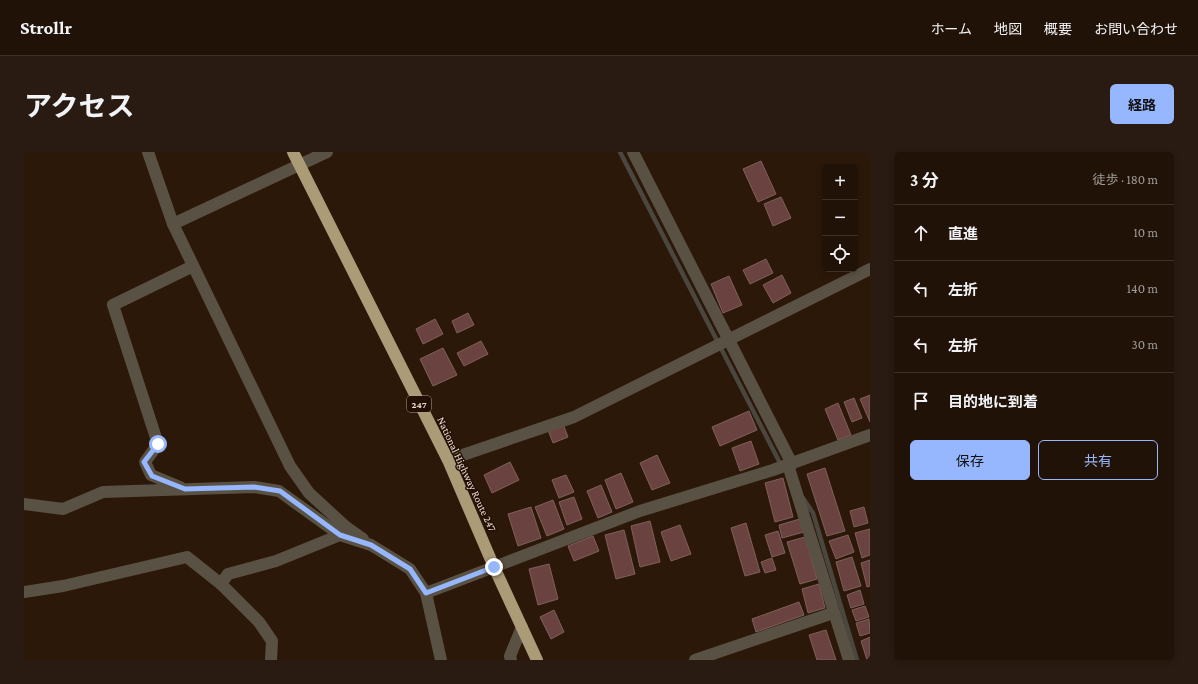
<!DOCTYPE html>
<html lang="ja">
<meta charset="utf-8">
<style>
:root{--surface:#211207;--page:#291b11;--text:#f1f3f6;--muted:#a29e9b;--line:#3e3228;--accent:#96b6fd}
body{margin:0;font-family:"Crimson Pro","Noto Sans JP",serif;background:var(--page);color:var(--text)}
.controls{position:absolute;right:12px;top:12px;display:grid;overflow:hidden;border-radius:6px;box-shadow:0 2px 6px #0003}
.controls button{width:36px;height:36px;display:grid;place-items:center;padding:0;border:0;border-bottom:1px solid var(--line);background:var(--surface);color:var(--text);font:20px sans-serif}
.stop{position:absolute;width:12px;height:12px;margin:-9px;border:3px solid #96b6fd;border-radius:50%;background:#fff}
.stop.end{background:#96b6fd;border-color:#fff;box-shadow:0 1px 4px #0008}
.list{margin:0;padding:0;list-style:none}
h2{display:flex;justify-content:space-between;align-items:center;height:52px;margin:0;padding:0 16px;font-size:17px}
h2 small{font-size:13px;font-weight:400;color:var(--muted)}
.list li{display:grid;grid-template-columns:26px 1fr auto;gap:12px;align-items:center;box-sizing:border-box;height:56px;padding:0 16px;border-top:1px solid var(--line)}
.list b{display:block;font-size:15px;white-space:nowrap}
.list em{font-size:13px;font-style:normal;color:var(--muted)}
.actions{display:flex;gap:8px;padding:12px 16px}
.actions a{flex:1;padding:9px 0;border:1px solid var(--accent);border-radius:6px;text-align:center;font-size:14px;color:var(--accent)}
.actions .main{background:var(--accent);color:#111}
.icon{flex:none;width:22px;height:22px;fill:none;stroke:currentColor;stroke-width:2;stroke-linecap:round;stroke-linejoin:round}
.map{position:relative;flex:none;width:846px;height:508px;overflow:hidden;border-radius:6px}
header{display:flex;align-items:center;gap:24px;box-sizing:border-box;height:56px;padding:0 20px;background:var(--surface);border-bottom:1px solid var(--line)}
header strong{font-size:19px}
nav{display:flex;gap:22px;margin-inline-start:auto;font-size:14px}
.intro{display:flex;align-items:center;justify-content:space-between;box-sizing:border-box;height:96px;padding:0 24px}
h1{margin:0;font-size:28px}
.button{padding:10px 18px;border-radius:6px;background:var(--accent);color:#111;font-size:14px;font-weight:700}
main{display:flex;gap:24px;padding:0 24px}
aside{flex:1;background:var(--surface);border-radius:6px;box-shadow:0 2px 6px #0003}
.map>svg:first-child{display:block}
</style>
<header>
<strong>Strollr</strong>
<nav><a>ホーム</a><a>地図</a><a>概要</a><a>お問い合わせ</a></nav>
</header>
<div class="intro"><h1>アクセス</h1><a class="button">経路</a></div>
<main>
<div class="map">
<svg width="846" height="508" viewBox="0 0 846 508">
<rect width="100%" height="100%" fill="#2c1809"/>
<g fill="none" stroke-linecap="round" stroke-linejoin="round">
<!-- stream -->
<g stroke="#4a473f" stroke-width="4.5">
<polyline points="596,0 757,313"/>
<polyline points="779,346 789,361 833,508"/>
</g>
</g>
<!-- building -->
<g fill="#6a4340" stroke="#7f605c">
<polygon points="737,9 752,42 734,50 719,17"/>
<polygon points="757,45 767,66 749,74 740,52"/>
<polygon points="742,107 749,121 726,132 719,118"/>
<polygon points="758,123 767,141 749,151 739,133"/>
<polygon points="705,124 718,153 699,161 687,132"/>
<polygon points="444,161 450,173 433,181 428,169"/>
<polygon points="411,167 419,182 399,192 392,177"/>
<polygon points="457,189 464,202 440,214 433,201"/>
<polygon points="419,196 433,223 409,234 396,207"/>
<polygon points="846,243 846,270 836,247"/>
<polygon points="830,246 838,266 828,270 820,250"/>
<polygon points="814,251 827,283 814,288 801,257"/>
<polygon points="725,259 733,278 696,294 688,275"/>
<polygon points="539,272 544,285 529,291 524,278"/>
<polygon points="727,289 735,312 716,319 708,296"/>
<polygon points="633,303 646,331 628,338 616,311"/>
<polygon points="486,310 495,328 468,341 460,323"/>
<polygon points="801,316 821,379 803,384 783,322"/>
<polygon points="597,321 609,350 592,357 581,328"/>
<polygon points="542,323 550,340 535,346 528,328"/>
<polygon points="759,326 769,365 751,370 741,331"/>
<polygon points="577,333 588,360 574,366 563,339"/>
<polygon points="550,345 558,367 543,373 535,350"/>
<polygon points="529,348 540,377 523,384 511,355"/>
<polygon points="507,355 517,386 494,394 484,362"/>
<polygon points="840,355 844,371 830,375 826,359"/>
<polygon points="776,367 780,380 758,386 755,373"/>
<polygon points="626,369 636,410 616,415 607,374"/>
<polygon points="722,371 736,420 721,424 707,376"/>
<polygon points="656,373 667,402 647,409 637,380"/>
<polygon points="846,377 846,403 838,406 831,381"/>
<polygon points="600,378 611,422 592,427 581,383"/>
<polygon points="754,379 761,401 748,405 741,383"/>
<polygon points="824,383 830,400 812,407 805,389"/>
<polygon points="569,384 575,399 550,409 544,394"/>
<polygon points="781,385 793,427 776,432 763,390"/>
<polygon points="828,405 837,434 820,439 812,410"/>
<polygon points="748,406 752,418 741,421 737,410"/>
<polygon points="846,408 846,434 843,435 837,411"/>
<polygon points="525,412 534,447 514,453 505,417"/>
<polygon points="795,432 801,456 784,461 778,437"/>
<polygon points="836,438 840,452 827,456 823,443"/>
<polygon points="775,450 780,463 732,480 728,467"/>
<polygon points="841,454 845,465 832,469 828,458"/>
<polygon points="530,458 540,480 527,487 516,465"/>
<polygon points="845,467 846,481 836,484 832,471"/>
<polygon points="802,478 812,508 793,508 785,483"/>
<polygon points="846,485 846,508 843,508 837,489"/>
</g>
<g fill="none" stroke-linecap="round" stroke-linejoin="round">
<!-- minor -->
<g stroke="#595244" stroke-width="12">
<polyline points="124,0 149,72 266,314 285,341 322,375 339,387"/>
<polyline points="609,0 768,312"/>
<polyline points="149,72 303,0"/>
<polyline points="424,308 550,265 846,117"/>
<polyline points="764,313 825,508"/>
<polyline points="156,335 127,323 121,310 134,292 89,153 169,114"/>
<polyline points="0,352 39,357 79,340 230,335 255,339 316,383 347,393 386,417 402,441 616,359 749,318 846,283"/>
<polyline points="0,440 39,434 163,405 197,432"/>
<polyline points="402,441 417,508"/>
<polyline points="247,508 248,489 235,470 197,432 204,422 252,409 316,383"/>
<polyline points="487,508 486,504 498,475"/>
<polyline points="671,508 809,461"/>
</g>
<!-- highway -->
<polyline stroke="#ac9b77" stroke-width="12" points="269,0 424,308 470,415 513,508"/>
</g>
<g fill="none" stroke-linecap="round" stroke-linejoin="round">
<!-- route -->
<polyline stroke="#96b6fd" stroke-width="5" points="134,292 120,310 128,324 161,337 230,335 256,339 316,383 347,393 386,417 402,441 470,415"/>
</g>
<g text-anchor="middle" stroke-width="3" stroke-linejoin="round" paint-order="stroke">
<!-- shield labels -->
<rect fill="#220e02" stroke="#ad9e93" stroke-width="1" x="383" y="244" width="24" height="16" rx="3"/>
<g font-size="10" font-weight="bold" fill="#e9dbd1">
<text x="395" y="256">247</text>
</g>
<!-- street labels -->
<g font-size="11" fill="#e9dbd1" stroke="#220e02">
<text transform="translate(443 322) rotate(65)" y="4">National Highway Route 247</text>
</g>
</g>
</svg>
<div class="controls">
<button>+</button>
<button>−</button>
<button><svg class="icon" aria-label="locate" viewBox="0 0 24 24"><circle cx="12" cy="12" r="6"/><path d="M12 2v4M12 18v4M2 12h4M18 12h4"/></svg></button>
</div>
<div class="stop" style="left:134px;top:292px"></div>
<div class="stop end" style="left:470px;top:415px"></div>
</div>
<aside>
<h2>3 分<small>徒歩 · 180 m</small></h2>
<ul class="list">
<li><svg class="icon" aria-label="ahead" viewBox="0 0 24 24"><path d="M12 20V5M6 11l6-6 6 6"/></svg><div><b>直進</b></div><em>10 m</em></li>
<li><svg class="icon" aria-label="left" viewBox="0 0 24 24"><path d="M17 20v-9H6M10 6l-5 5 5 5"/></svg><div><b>左折</b></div><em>140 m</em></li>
<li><svg class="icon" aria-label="left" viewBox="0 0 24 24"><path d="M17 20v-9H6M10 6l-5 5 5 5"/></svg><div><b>左折</b></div><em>30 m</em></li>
<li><svg class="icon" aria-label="arrive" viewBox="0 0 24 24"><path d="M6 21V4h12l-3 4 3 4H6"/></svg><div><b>目的地に到着</b></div></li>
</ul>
<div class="actions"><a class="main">保存</a><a>共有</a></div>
</aside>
</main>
